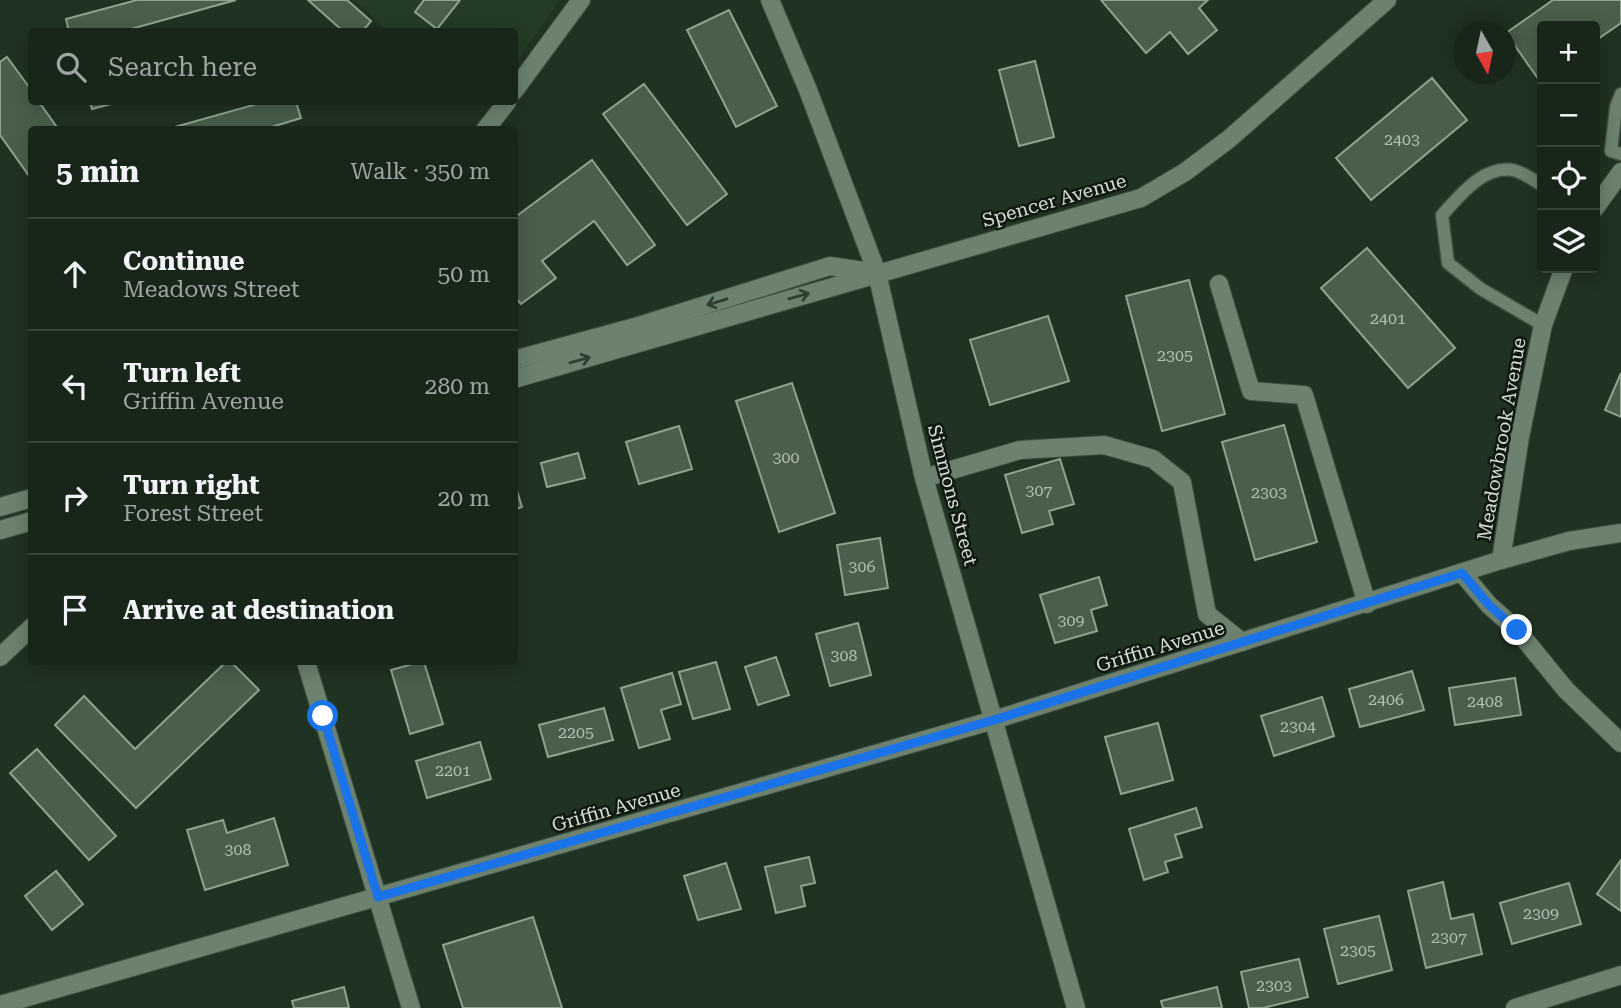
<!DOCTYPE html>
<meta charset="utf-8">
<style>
:root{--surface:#182619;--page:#212e22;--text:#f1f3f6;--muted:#9fa5a2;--line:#364338}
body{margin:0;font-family:"Roboto Serif",serif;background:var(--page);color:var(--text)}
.controls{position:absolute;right:21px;top:21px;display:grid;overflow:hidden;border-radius:7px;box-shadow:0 4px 18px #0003}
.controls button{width:63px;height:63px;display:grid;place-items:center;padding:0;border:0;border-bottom:2px solid var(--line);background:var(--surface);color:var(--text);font:35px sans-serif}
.compass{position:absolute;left:1453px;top:21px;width:63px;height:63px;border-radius:50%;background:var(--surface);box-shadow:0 4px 18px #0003;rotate:171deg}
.stop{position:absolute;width:21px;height:21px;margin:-16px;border:5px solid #1a73e8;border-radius:50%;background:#fff}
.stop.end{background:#1a73e8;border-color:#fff;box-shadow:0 2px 7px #0008}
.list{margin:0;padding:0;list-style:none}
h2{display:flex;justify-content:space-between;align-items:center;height:91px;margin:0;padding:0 28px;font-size:30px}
h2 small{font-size:23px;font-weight:400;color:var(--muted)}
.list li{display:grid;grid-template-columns:46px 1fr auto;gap:21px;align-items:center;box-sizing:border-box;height:112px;padding:0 28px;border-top:2px solid var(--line)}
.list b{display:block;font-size:26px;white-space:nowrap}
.list p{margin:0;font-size:23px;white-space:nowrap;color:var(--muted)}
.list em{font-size:23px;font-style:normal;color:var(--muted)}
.icon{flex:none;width:38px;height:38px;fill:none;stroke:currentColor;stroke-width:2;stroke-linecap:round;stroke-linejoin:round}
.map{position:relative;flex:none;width:1621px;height:1008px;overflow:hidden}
.search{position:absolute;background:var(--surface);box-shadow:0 4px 18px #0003;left:28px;top:28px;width:490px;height:77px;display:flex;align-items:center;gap:18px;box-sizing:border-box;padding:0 24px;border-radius:7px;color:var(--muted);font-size:26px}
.panel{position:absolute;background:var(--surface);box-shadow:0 4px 18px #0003;left:28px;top:126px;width:490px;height:539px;border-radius:7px}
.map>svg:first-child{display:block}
</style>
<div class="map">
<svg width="1621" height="1008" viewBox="0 0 1621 1008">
<rect width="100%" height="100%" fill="#203221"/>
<!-- built -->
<polygon fill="#243c26" points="355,0 560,0 515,63 514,32 388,31"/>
<!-- building -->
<g fill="#4a5e4b" stroke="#8ea48f" stroke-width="2">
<polygon points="137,0 236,0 120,32 69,32 66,19"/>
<polygon points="308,0 347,0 371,21 362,32 344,32"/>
<polygon points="424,0 460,0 437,29 415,12"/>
<polygon points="1101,0 1208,0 1199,8 1217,30 1188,54 1170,32 1146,53"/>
<polygon points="1553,0 1621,0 1621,23 1595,41 1595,26 1542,26 1542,78 1539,80 1506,33"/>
<polygon points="729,10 777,106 736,127 687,30"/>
<polygon points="7,57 32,91 32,102 39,102 59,130 32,130 32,180 0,135 0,62"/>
<polygon points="1035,61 1054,137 1019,146 999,70"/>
<polygon points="1432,78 1467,120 1371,200 1336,158"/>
<polygon points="644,84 727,194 687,225 603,114"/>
<polygon points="90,102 119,102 92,109"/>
<polygon points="264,102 296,102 301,118 262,130 164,130"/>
<polygon points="592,160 655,245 627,265 594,221 542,261 556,278 521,304 514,296 514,218"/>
<polygon points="1367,248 1455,348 1408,388 1321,288"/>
<polygon points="1189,280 1225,414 1162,431 1126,296"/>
<polygon points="1048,316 1069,381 990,405 970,340"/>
<polygon points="1621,373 1621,417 1605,410"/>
<polygon points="792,383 835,513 779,532 736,401"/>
<polygon points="1284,425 1317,542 1255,560 1222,442"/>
<polygon points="679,426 692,469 639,484 626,442"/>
<polygon points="578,453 585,478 547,487 541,463"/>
<polygon points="1060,459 1074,504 1049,511 1053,524 1022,533 1005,475"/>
<polygon points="514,481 522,507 514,510"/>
<polygon points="880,538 888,588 845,595 837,545"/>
<polygon points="1099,577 1107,605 1091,610 1097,631 1055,643 1040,595"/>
<polygon points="858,623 871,675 830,686 816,634"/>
<polygon points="776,657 789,695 758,705 745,667"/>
<polygon points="226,662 231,662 259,690 136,808 55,725 84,696 135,749"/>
<polygon points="420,662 424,662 443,724 410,734 391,670"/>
<polygon points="716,662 730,709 693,719 679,672"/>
<polygon points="1412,671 1424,710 1360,727 1349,689"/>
<polygon points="672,673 681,704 661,710 670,739 639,748 621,688"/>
<polygon points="1515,678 1521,715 1455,725 1449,688"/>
<polygon points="1322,697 1334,736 1274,756 1261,716"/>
<polygon points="604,708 613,740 548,757 539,725"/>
<polygon points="1158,723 1173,780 1121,794 1105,737"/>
<polygon points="480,742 491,779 427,798 416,761"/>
<polygon points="37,749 116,836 89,860 10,773"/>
<polygon points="1196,808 1202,827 1175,835 1182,857 1165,862 1168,872 1144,880 1129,829"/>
<polygon points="274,818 288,865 205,890 187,830 223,820 227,833"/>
<polygon points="809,857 815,883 801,886 805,906 776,913 765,867"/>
<polygon points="1621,860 1621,911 1597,894"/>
<polygon points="726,863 741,909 698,920 684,876"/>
<polygon points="56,871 83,904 52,930 25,896"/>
<polygon points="1443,882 1451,919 1473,914 1482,954 1426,968 1408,891"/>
<polygon points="1569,883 1581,924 1512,944 1500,903"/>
<polygon points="1379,916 1392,970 1338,984 1324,929"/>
<polygon points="533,917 562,1008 463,1008 443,945"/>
<polygon points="1299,959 1308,997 1263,1008 1249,1008 1241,972"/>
<polygon points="344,987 349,1008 294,1008 292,1001"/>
<polygon points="1217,987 1222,1008 1163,1008 1161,1001"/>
</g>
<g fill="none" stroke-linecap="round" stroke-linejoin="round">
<!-- lane casing -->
<g stroke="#3d4e3f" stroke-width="15">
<g id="lane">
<polyline points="1621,94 1616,107 1611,151 1621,154"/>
<path d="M1542 185C1534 180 1522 172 1513 170 1483 165 1460 196 1442 215L1448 263 1481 289 1543 325"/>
</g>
</g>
<!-- street casing -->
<g stroke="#3d4e3f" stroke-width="20">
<g id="street">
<polyline points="1595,208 1621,172"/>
<polyline points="1219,284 1251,391 1304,395 1367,604"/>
<polyline points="514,360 635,327 830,266 870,272"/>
<polyline points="514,379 1141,198 1185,172 1229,139 1387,0"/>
<polyline points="924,478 1020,450 1104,445 1153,459 1182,482 1207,614 1242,642"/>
<polyline points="0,507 32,498"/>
<polyline points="0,530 32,521"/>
<polyline points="1501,560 1520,437 1543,325 1564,268"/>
<polyline points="1462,573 1489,605 1517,630 1566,690 1621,743"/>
<polyline points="306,662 411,1008"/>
<polyline points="0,1005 994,720 1501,560 1569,541 1621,533"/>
<polyline points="1515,1008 1621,975"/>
</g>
</g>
<!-- secondary casing -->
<g stroke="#3d4e3f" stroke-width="20">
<g id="secondary">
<polyline points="770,0 808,90 877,273 924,478 1076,1008"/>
<polyline points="514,91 581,0"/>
<polyline points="485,130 507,102"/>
<polyline points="0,657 32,627"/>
</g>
</g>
<!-- lane -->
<use href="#lane" stroke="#6c816e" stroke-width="12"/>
<!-- street -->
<use href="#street" stroke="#6c816e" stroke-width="18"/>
<!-- secondary -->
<use href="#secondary" stroke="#6c816e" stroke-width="18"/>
</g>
<!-- one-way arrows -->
<defs><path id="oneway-shaft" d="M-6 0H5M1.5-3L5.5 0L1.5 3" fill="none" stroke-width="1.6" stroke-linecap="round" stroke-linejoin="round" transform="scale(1.75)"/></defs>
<g stroke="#303d31">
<use href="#oneway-shaft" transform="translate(799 296) rotate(-16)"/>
<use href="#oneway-shaft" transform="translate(717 302) rotate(163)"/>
<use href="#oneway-shaft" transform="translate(580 360) rotate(-16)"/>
</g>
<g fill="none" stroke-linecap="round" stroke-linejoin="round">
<!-- route -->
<polyline stroke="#1a73e8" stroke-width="9" points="323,716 378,897 994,720 1462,573 1489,605 1517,630"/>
</g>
<g text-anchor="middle" stroke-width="5" stroke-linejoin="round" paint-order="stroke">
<!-- number labels -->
<g font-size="16" fill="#b2c0b3">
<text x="1402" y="145">2403</text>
<text x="1388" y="324">2401</text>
<text x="1175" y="361">2305</text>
<text x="786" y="463">300</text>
<text x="1039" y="496">307</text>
<text x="1269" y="498">2303</text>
<text x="862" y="572">306</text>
<text x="1071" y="626">309</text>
<text x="844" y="661">308</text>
<text x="1386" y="705">2406</text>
<text x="1485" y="707">2408</text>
<text x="1298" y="732">2304</text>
<text x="576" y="738">2205</text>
<text x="453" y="776">2201</text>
<text x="238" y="855">308</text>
<text x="1541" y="919">2309</text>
<text x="1449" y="943">2307</text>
<text x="1358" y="956">2305</text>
<text x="1274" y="991">2303</text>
</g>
<!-- street labels -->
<g font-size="19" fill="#d5e1d6" stroke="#101810">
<text transform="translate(1054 200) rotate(-16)" y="7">Spencer Avenue</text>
<text transform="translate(1501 439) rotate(-80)" y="7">Meadowbrook Avenue</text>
<text transform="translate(953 495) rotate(75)" y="7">Simmons Street</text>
<text transform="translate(1160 646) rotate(-17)" y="7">Griffin Avenue</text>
<text transform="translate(616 807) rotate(-16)" y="7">Griffin Avenue</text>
</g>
</g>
</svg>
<div class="controls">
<button>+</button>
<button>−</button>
<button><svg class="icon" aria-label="locate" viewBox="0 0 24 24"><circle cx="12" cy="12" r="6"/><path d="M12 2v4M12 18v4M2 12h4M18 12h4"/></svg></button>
<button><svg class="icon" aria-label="layers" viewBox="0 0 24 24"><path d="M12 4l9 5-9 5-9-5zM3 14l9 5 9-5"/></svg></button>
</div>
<svg class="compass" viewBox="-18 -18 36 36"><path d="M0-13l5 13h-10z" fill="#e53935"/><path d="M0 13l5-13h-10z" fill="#9fa5a2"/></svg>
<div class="stop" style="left:323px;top:716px"></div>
<div class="stop end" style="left:1517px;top:630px"></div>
<div class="search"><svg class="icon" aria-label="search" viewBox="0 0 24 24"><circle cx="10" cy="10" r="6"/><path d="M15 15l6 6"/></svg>Search here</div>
<section class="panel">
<h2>5 min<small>Walk · 350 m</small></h2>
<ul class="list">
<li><svg class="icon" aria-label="ahead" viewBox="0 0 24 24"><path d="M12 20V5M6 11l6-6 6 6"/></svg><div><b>Continue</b><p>Meadows Street</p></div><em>50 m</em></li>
<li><svg class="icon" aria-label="left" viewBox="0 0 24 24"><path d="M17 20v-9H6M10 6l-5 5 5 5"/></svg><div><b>Turn left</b><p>Griffin Avenue</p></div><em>280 m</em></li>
<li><svg class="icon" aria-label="right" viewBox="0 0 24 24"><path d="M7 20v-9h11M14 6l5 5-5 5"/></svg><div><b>Turn right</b><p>Forest Street</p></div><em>20 m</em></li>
<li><svg class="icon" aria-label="arrive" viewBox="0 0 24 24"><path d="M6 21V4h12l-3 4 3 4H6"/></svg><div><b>Arrive at destination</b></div></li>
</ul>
</section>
</div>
